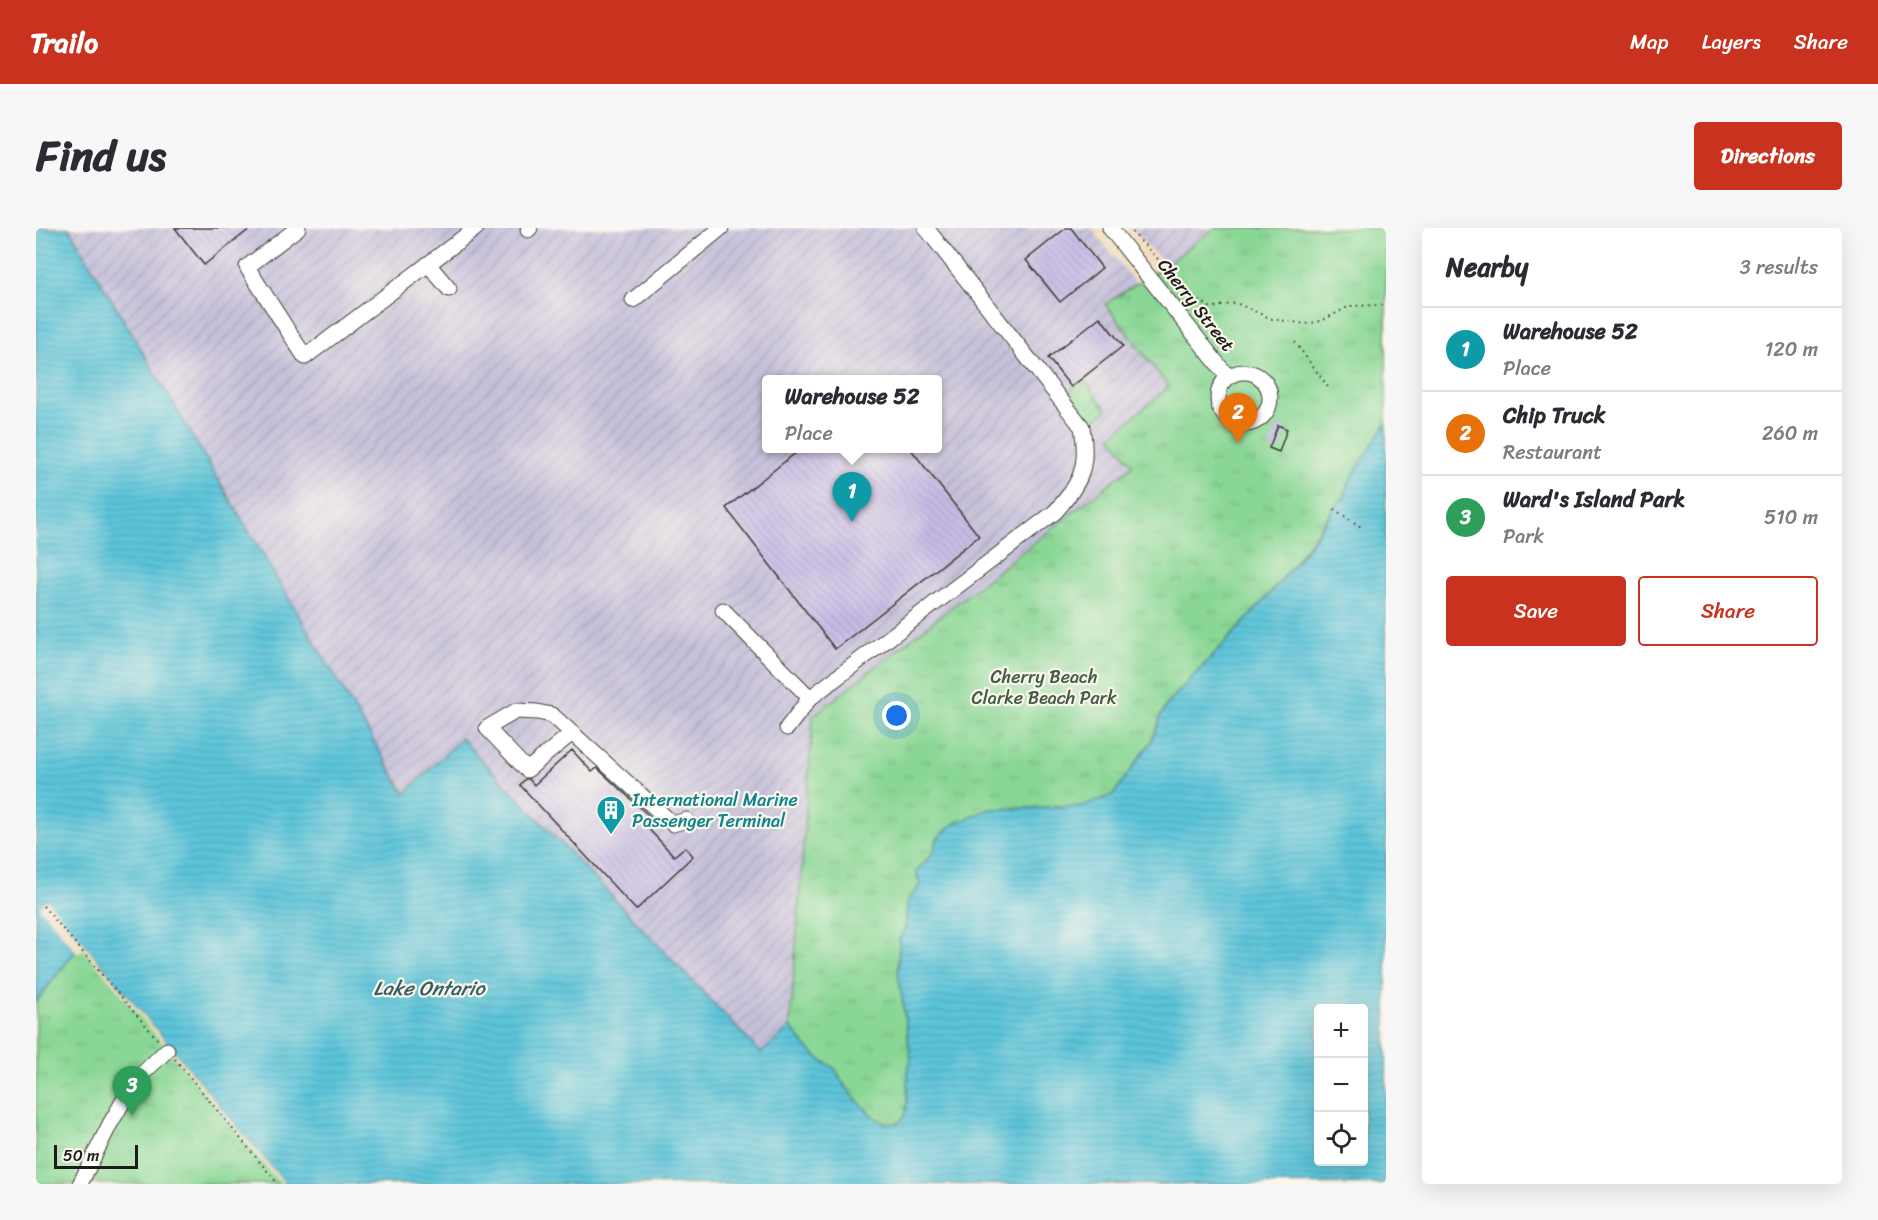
<!DOCTYPE html>
<meta charset="utf-8">
<style>
:root{--surface:#fff;--page:#f7f7f7;--text:#2b2b33;--muted:#7c7c81;--line:#e1e1e2;--accent:#c8321e}
body{margin:0;font-family:Sriracha,sans-serif;background:var(--page);color:var(--text)}
.controls{position:absolute;right:18px;bottom:18px;display:grid;overflow:hidden;border-radius:6px;box-shadow:0 6px 24px #0002}
.controls button{width:54px;height:54px;display:grid;place-items:center;padding:0;border:0;border-bottom:2px solid var(--line);background:var(--surface);color:var(--text);font:30px sans-serif}
.scale{position:absolute;left:18px;bottom:15px;width:84px;box-sizing:border-box;padding-left:6px;border:3px solid #1c1c1c;border-top:0;font-size:16px;line-height:21px;white-space:nowrap;color:#1c1c1c;-webkit-text-stroke:4px #fbf7ec;paint-order:stroke}
.you{position:absolute;left:861px;top:488px;width:21px;height:21px;margin:-15px;border:4px solid #fff;border-radius:50%;background:#1a73e8;box-shadow:0 0 0 9px #1a73e833}
.badge{display:grid;place-items:center;width:39px;height:39px;border-radius:50%;background:var(--accent);color:#fff;font-size:20px;font-weight:700}
.pin{position:absolute;translate:-50% -50px;filter:drop-shadow(0 2px 3px #0008)}
.pin::after{content:'';position:absolute;top:32px;width:21px;height:18px;background:inherit;clip-path:polygon(0 0,100% 0,50% 100%)}
.popup{position:absolute;left:726px;top:147px;width:180px;height:78px;box-sizing:border-box;display:grid;place-content:center;border-radius:6px;background:var(--surface);filter:drop-shadow(0 2px 4px #0005);font-size:20px;white-space:nowrap;color:var(--muted)}
.popup b{font-size:22px;color:var(--text)}
.popup::after{content:'';position:absolute;left:50%;top:100%;margin-left:-12px;border:12px solid transparent;border-top-color:var(--surface)}
.list{margin:0;padding:0;list-style:none}
h2{display:flex;justify-content:space-between;align-items:center;height:78px;margin:0;padding:0 24px;font-size:26px}
h2 small{font-size:20px;font-weight:400;color:var(--muted)}
.list li{display:grid;grid-template-columns:39px 1fr auto;gap:18px;align-items:center;box-sizing:border-box;height:84px;padding:0 24px;border-top:2px solid var(--line)}
.list b{display:block;font-size:22px;white-space:nowrap}
.list p{margin:0;font-size:20px;white-space:nowrap;color:var(--muted)}
.list em{font-size:20px;font-style:normal;color:var(--muted)}
.actions{display:flex;gap:12px;padding:18px 24px}
.actions a{flex:1;padding:14px 0;border:2px solid var(--accent);border-radius:6px;text-align:center;font-size:21px;color:var(--accent)}
.actions .main{background:var(--accent);color:#fff}
.icon{flex:none;width:33px;height:33px;fill:none;stroke:currentColor;stroke-width:2;stroke-linecap:round;stroke-linejoin:round}
.map{position:relative;flex:none;width:1350px;height:956px;overflow:hidden;border-radius:6px}
header{display:flex;align-items:center;gap:36px;box-sizing:border-box;height:84px;padding:0 30px;background:var(--accent);color:#fff}
header strong{font-size:28px}
nav{display:flex;gap:33px;margin-inline-start:auto;font-size:21px}
.intro{display:flex;align-items:center;justify-content:space-between;box-sizing:border-box;height:144px;padding:0 36px}
h1{margin:0;font-size:42px}
.button{padding:15px 27px;border-radius:6px;background:var(--accent);color:#fff;font-size:21px;font-weight:700}
main{display:flex;gap:36px;padding:0 36px}
aside{flex:1;background:var(--surface);border-radius:6px;box-shadow:0 6px 24px #0002}
.map>svg:first-child{display:block}
</style>
<header>
<strong>Trailo</strong>
<nav><a>Map</a><a>Layers</a><a>Share</a></nav>
</header>
<div class="intro"><h1>Find us</h1><a class="button">Directions</a></div>
<main>
<div class="map">
<svg width="1350" height="956" viewBox="0 0 1350 956">
<defs>
<pattern id="industrial-furrows" width="10" height="10" patternUnits="userSpaceOnUse" patternTransform="scale(1.5)"><rect width="10" height="10" fill="#c6c0da"/><path d="M-1 1l2-2M0 10L10 0M9 11l2-2" fill="none" stroke="#aaa4ba"/></pattern>
<pattern id="grass-dots" width="8" height="8" patternUnits="userSpaceOnUse" patternTransform="scale(1.5)"><rect width="8" height="8" fill="#8ad795"/><path d="M2 2h.1M6 6h.1" fill="none" stroke="#76b880" stroke-width="1.8" stroke-linecap="round"/></pattern>
<pattern id="park-tufts" width="24" height="20" patternUnits="userSpaceOnUse" patternTransform="scale(1.5)"><rect width="24" height="20" fill="#8ad795"/><path d="M3 7l-1-3M5 7V3M7 7l1-3M15 17l-1-3M17 17v-4M19 17l1-3" fill="none" stroke="#76b880"/></pattern>
<pattern id="water-rules" width="6" height="5" patternUnits="userSpaceOnUse" patternTransform="scale(1.5)"><rect width="6" height="5" fill="#5cc4d9"/><path d="M0 2.5h6" fill="none" stroke="#4fa8ba"/></pattern>
<pattern id="building-back-hatch" width="6" height="6" patternUnits="userSpaceOnUse" patternTransform="scale(1.5)"><rect width="6" height="6" fill="#c7bbe6"/><path d="M-1 5l2 2M0 0l6 6M5-1l2 2" fill="none" stroke="#aaa0c5"/></pattern>
</defs>
<rect width="100%" height="100%" fill="#fbf7ec"/>
<filter id="ink" filterUnits="userSpaceOnUse"><feTurbulence type="fractalNoise" baseFrequency=".0167" numOctaves="2"/><feDisplacementMap in="SourceGraphic" scale="12" xChannelSelector="R" yChannelSelector="G"/><feConvolveMatrix kernelMatrix="1 2 1 2 8 2 1 2 1" color-interpolation-filters="sRGB"/></filter>
<filter id="wash" filterUnits="userSpaceOnUse"><feTurbulence type="fractalNoise" baseFrequency=".008" numOctaves="4" result="noise"/><feDisplacementMap in="SourceGraphic" scale="24" xChannelSelector="R" yChannelSelector="G"/><feGaussianBlur stdDeviation="1.35" result="paint"/><feColorMatrix in="noise" values="0 0 0 0 0 0 0 0 0 0 0 0 0 0 0 0 0 1.4 0 .05"/><feComposite in="paint" operator="in"/></filter>
<g filter="url(#wash)">
<rect width="100%" height="100%" fill="#f2dec0"/>
<!-- industrial -->
<g fill="url(#industrial-furrows)" fill-rule="evenodd">
<path d="M33 0H1055L1100 56 1069 76 1133 159 1075 208 1098 237 778 488 761 789 754 799 725 825 426 510 369 566ZM730 152H902V220H730Z"/>
<polygon points="1096,0 1179,0 1131,36 1112,19"/>
</g>
<!-- grass -->
<polygon fill="url(#grass-dots)" stroke="#537a58" stroke-width="1.5" points="1048,152 1071,182 1056,194 1033,163"/>
<!-- park -->
<g fill="url(#park-tufts)" stroke="#537a58" stroke-width="1.5">
<path d="M1179 0H1350V195L1313 254 1308 270 1302 274 1255 340 1224 377 1131 476 1115 514 1077 567 1046 578H1019L901 611 897 625 880 644 884 657 871 674 870 698 863 712 862 743 875 832C868 848 875 879 867 890 851 912 817 868 807 855 804 851 802 844 798 840 792 835 784 833 779 827 770 819 762 808 754 799L777 488 1097 237 1075 208 1133 159 1069 76 1131 36Z"/>
<polygon points="48,715 249,956 0,956 0,774 40,722"/>
</g>
<!-- water -->
<path fill="url(#water-rules)" stroke="#3c707a" stroke-width="1.5" fill-rule="evenodd" d="M0 0H33L369 566 425 510 725 825 754 799C762 808 770 819 779 827 784 833 792 835 798 840 802 844 804 851 807 855 817 868 851 912 867 890 875 879 868 848 875 831L862 743 863 712 870 698 871 674 884 657 880 644 897 625 901 611 916 597 954 581 1046 578 1077 567 1115 514 1123 494V491L1131 476C1191 412 1256 350 1302 274L1308 270 1313 254 1350 195V956H249L48 716 40 722 0 774ZM1282 780H1328V934H1282Z"/>
<!-- pier -->
<polygon fill="#f2dec0" points="11,672 12,673 249,956 245,956 47,720 42,725 3,679"/>
<g id="blocks">
<!-- building -->
<g fill="url(#building-back-hatch)">
<polygon points="139,0 215,0 168,37"/>
<polygon points="1030,0 1035,0 1066,40 1024,74 990,32"/>
<polygon points="1064,89 1087,118 1035,159 1012,130"/>
<polygon points="1242,197 1251,201 1243,224 1233,220"/>
<polygon points="766,220 874,220 943,308 799,421 690,280"/>
<polygon points="536,522 556,544 561,540 611,586 615,590 608,596 638,628 649,619 657,628 600,682 484,557 489,551 493,551 498,557"/>
</g>
</g>
</g>
<g filter="url(#ink)">
<use href="#blocks" fill-opacity="0" stroke="#3c3935" stroke-width="1.5"/>
<g fill="none" stroke-linecap="round" stroke-linejoin="round">
<!-- minor casing -->
<g stroke="#3c3935" stroke-width="17">
<g id="minor">
<polyline points="262,0 211,39 269,129 440,0"/>
<polyline points="1074,0 1192,149"/>
<polyline points="492,2 494,0"/>
<polyline points="392,36 413,61"/>
<polyline points="597,72 685,0"/>
<circle cx="1208" cy="170" r="26"/>
<path d="M687 382 774 470 1019 284C1045 255 1053 239 1046 199L890 0"/>
<polyline points="751,500 774,470"/>
<polyline points="536,505 491,542 451,500 480,483 501,484 516,487 637,596 650,592"/>
<polyline points="44,956 74,896 99,853 131,822"/>
</g>
</g>
<!-- path -->
<g stroke="#3c3935" stroke-width="2" stroke-dasharray="1.5 4.5" stroke-linecap="butt">
<polyline points="1096,4 1157,68 1175,80 1200,75 1236,91 1270,96 1285,93 1314,78 1350,77"/>
<polyline points="1259,114 1292,159"/>
<polyline points="1298,281 1328,301"/>
<polyline points="7,678 123,813"/>
<polyline points="139,831 242,956"/>
</g>
<!-- minor -->
<use href="#minor" stroke="#fff" stroke-width="15"/>
</g>
</g>
<!-- icons -->
<defs>
<g id="building-pin" transform="scale(1.5)"><path d="M0 17L-7.5 6A9.5 9.5 0 1 1 7.5 6Z" fill="#0f9aa8" stroke="#fbf7ec"/><path d="M-4-6H4V6H1V3H-1V6H-4ZM-2.5-4.3h1.7v1.8h-1.7ZM.8-4.3h1.7v1.8H.8ZM-2.5-1h1.7V.8h-1.7ZM.8-1h1.7V.8H.8Z" fill="#fff"/></g>
</defs>
<g fill-rule="evenodd">
<use href="#building-pin" x="575" y="582"/>
</g>
<g text-anchor="middle" stroke-width="4.5" stroke-linejoin="round" paint-order="stroke">
<!-- street labels -->
<g font-size="18" fill="#1c1c1c" stroke="#fbf7ec">
<text transform="translate(1160 77) rotate(52)" y="6">Cherry Street</text>
</g>
<!-- park labels -->
<g font-size="18" fill="#425d46" stroke="#fbf7ec">
<text x="1008" y="455">Cherry Beach<tspan x="1008" dy="21">Clarke Beach Park</tspan></text>
</g>
<!-- culture labels -->
<g font-size="18" fill="#0d838f" stroke="#fbf7ec" text-anchor="start">
<text x="596" y="578">International Marine<tspan x="596" dy="21">Passenger Terminal</tspan></text>
</g>
<!-- water labels -->
<g font-size="20" font-style="italic" fill="#365f68" stroke="#fbf7ec">
<text x="393" y="767">Lake Ontario</text>
</g>
</g>
</svg>
<div class="controls">
<button>+</button>
<button>−</button>
<button><svg class="icon" aria-label="locate" viewBox="0 0 24 24"><circle cx="12" cy="12" r="6"/><path d="M12 2v4M12 18v4M2 12h4M18 12h4"/></svg></button>
</div>
<div class="scale">50 m</div>
<div class="you"></div>
<div class="pin badge" style="left:816px;top:294px;background:#0f9aa8">1</div>
<div class="popup"><b>Warehouse 52</b>Place</div>
<div class="pin badge" style="left:1202px;top:215px;background:#e8710a">2</div>
<div class="pin badge" style="left:96px;top:888px;background:#2e9e5b">3</div>
</div>
<aside>
<h2>Nearby<small>3 results</small></h2>
<ul class="list">
<li><span class="badge" style="background:#0f9aa8">1</span><div><b>Warehouse 52</b><p>Place</p></div><em>120 m</em></li>
<li><span class="badge" style="background:#e8710a">2</span><div><b>Chip Truck</b><p>Restaurant</p></div><em>260 m</em></li>
<li><span class="badge" style="background:#2e9e5b">3</span><div><b>Ward's Island Park</b><p>Park</p></div><em>510 m</em></li>
</ul>
<div class="actions"><a class="main">Save</a><a>Share</a></div>
</aside>
</main>
